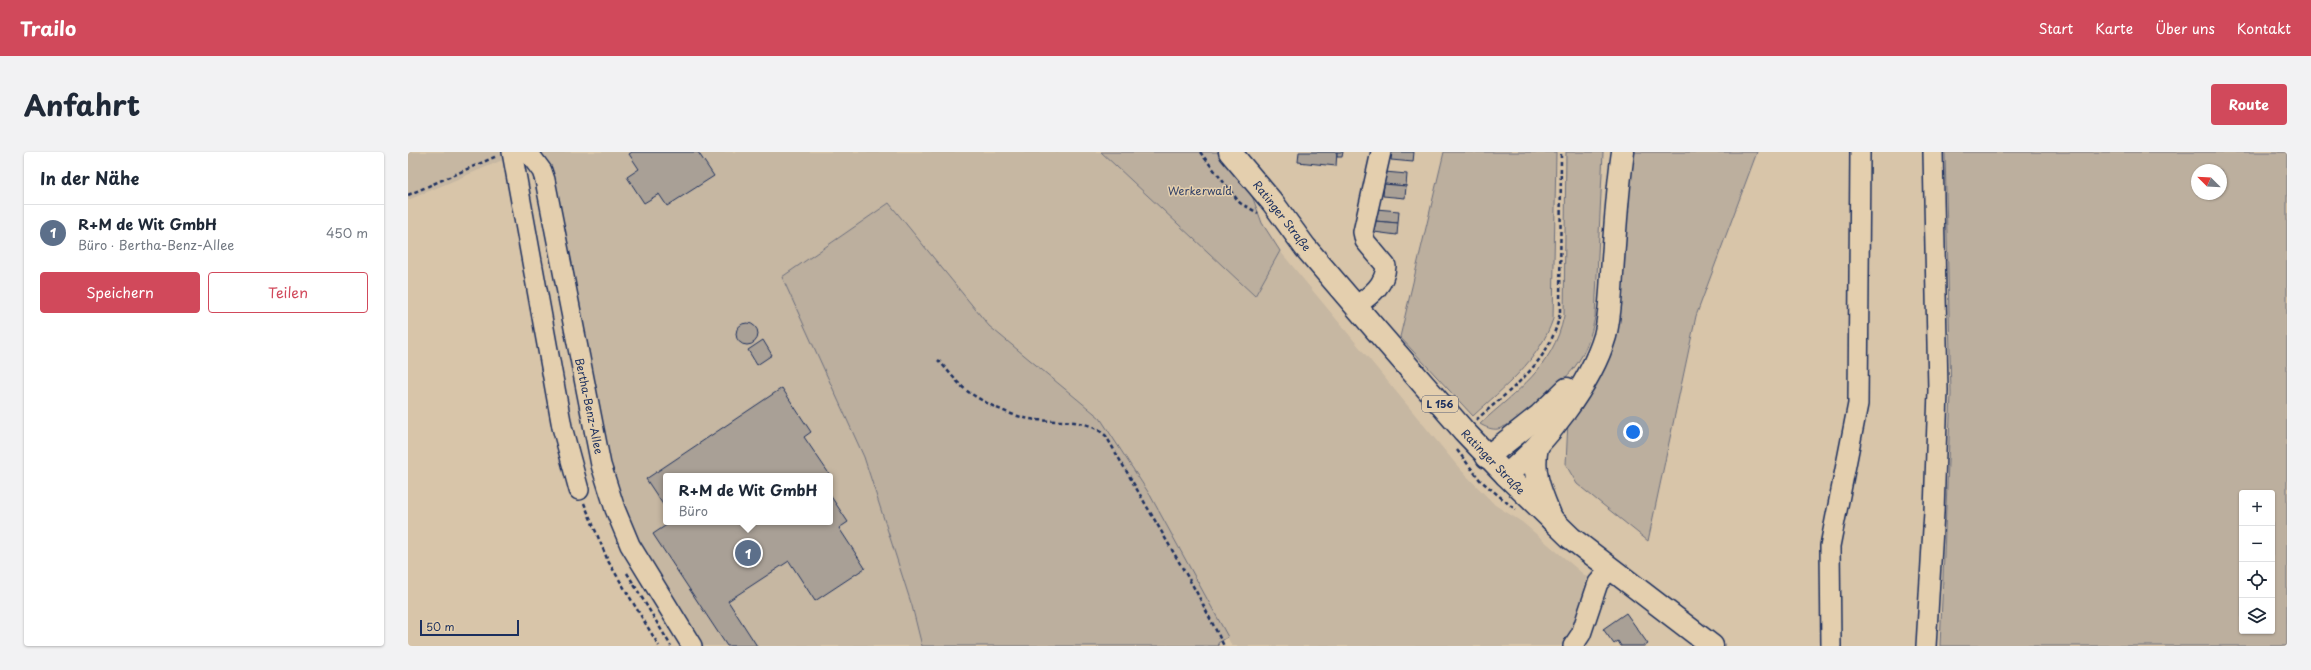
<!DOCTYPE html>
<html lang="de">
<meta charset="utf-8">
<style>
:root{--surface:#fff;--page:#f2f2f3;--text:#1f2937;--muted:#747a83;--line:#e0e1e3;--accent:#d1495b}
body{margin:0;font-family:"Playpen Sans",sans-serif;background:var(--page);color:var(--text)}
.controls{position:absolute;right:12px;bottom:12px;display:grid;overflow:hidden;border-radius:4px;box-shadow:0 1px 3px #0004}
.controls button{width:36px;height:36px;display:grid;place-items:center;padding:0;border:0;border-bottom:1px solid var(--line);background:var(--surface);color:var(--text);font:20px sans-serif}
.compass{position:absolute;left:1783px;top:12px;width:36px;height:36px;border-radius:50%;background:var(--surface);box-shadow:0 1px 3px #0004;rotate:294deg}
.scale{position:absolute;left:12px;bottom:10px;width:99px;box-sizing:border-box;padding-left:4px;border:2px solid #1b2f5e;border-top:0;font-size:11px;line-height:14px;white-space:nowrap;color:#1b2f5e;-webkit-text-stroke:3px #e4cfae;paint-order:stroke}
.you{position:absolute;left:1225px;top:280px;width:14px;height:14px;margin:-10px;border:3px solid #fff;border-radius:50%;background:#1a73e8;box-shadow:0 0 0 6px #1a73e833}
.badge{display:grid;place-items:center;width:26px;height:26px;border-radius:50%;background:var(--accent);color:#fff;font-size:13px;font-weight:700}
.pin{position:absolute;translate:-50% -50%;border:2px solid #fff;box-shadow:0 1px 4px #0006}
.popup{position:absolute;left:255px;top:321px;width:170px;height:52px;box-sizing:border-box;display:grid;place-content:center;border-radius:4px;background:var(--surface);filter:drop-shadow(0 1px 3px #0005);font-size:13px;white-space:nowrap;color:var(--muted)}
.popup b{font-size:15px;color:var(--text)}
.popup::after{content:'';position:absolute;left:50%;top:100%;margin-left:-8px;border:8px solid transparent;border-top-color:var(--surface)}
.list{margin:0;padding:0;list-style:none}
h2{display:flex;justify-content:space-between;align-items:center;height:52px;margin:0;padding:0 16px;font-size:17px}
h2 small{font-size:13px;font-weight:400;color:var(--muted)}
.list li{display:grid;grid-template-columns:26px 1fr auto;gap:12px;align-items:center;box-sizing:border-box;height:56px;padding:0 16px;border-top:1px solid var(--line)}
.list b{display:block;font-size:15px;white-space:nowrap}
.list p{margin:0;font-size:13px;white-space:nowrap;color:var(--muted)}
.list em{font-size:13px;font-style:normal;color:var(--muted)}
.actions{display:flex;gap:8px;padding:12px 16px}
.actions a{flex:1;padding:9px 0;border:1px solid var(--accent);border-radius:4px;text-align:center;font-size:14px;color:var(--accent)}
.actions .main{background:var(--accent);color:#fff}
.icon{flex:none;width:22px;height:22px;fill:none;stroke:currentColor;stroke-width:2;stroke-linecap:round;stroke-linejoin:round}
.map{position:relative;flex:none;width:1879px;height:494px;overflow:hidden;border-radius:4px}
header{display:flex;align-items:center;gap:24px;box-sizing:border-box;height:56px;padding:0 20px;background:var(--accent);color:#fff}
header strong{font-size:19px}
nav{display:flex;gap:22px;margin-inline-start:auto;font-size:14px}
.intro{display:flex;align-items:center;justify-content:space-between;box-sizing:border-box;height:96px;padding:0 24px}
h1{margin:0;font-size:28px}
.button{padding:10px 18px;border-radius:4px;background:var(--accent);color:#fff;font-size:14px;font-weight:700}
main{display:flex;gap:24px;padding:0 24px}
aside{flex:1;background:var(--surface);border-radius:4px;box-shadow:0 1px 3px #0004}
.map>svg:first-child{display:block}
</style>
<header>
<strong>Trailo</strong>
<nav><a>Start</a><a>Karte</a><a>Über uns</a><a>Kontakt</a></nav>
</header>
<div class="intro"><h1>Anfahrt</h1><a class="button">Route</a></div>
<main>
<aside>
<h2>In der Nähe<small></small></h2>
<ul class="list">
<li><span class="badge" style="background:#5c6f8a">1</span><div><b>R+M de Wit GmbH</b><p>Büro · Bertha-Benz-Allee</p></div><em>450 m</em></li>
</ul>
<div class="actions"><a class="main">Speichern</a><a>Teilen</a></div>
</aside>
<div class="map">
<svg width="1879" height="494" viewBox="0 0 1879 494">
<rect width="100%" height="100%" fill="#d8c5a9"/>
<filter id="ink" filterUnits="userSpaceOnUse"><feTurbulence type="fractalNoise" baseFrequency=".025" numOctaves="2"/><feDisplacementMap in="SourceGraphic" scale="8" xChannelSelector="R" yChannelSelector="G"/><feConvolveMatrix kernelMatrix="1 2 1 2 8 2 1 2 1" color-interpolation-filters="sRGB"/></filter>
<g filter="url(#ink)">
<!-- built -->
<g fill="#c6b7a2" fill-rule="evenodd">
<polygon points="0,0 94,0 97,7 0,48"/>
<path d="M130 0H693L847 144 872 99 1052 317 1087 353 1114 370 1181 427 1170 470 1157 491 1152 494H824L742 343 692 266 581 174 481 51 375 125 456 305 504 454 514 494H271L242 448 217 403 198 357 181 304 129 38 122 14ZM258 324H422V370H258Z"/>
</g>
<!-- green -->
<g fill="#bcaf9e" stroke="#6c6f7e" fill-rule="evenodd">
<polygon points="693,0 809,0 843,41 854,71 872,99 847,144"/>
<path d="M1036 0H1148L1145 167C1131 209 1096 235 1065 264L992 185Z"/>
<path d="M1158 0H1195L1187 165C1183 183 1178 200 1166 216 1155 230 1107 273 1090 277 1084 278 1077 275 1072 272 1109 238 1145 216 1156 164Z"/>
<polygon points="1222,0 1349,0 1288,164 1240,389 1169,332 1158,313 1160,268 1192,219"/>
<path d="M1537 0H1879V494H1532L1543 242ZM1789 18H1813V42H1789ZM1834 341H1864V479H1834Z"/>
<polygon points="481,51 581,174 692,266 742,343 820,485 810,491 811,494 514,494 504,454 456,305 374,125"/>
</g>
<!-- building -->
<g fill="#a9a096" stroke="#1b2f5e">
<polygon points="224,0 290,0 306,24 259,54 251,42 236,51 219,25 231,17 221,2"/>
<polygon points="891,0 929,0 928,14 890,10"/>
<polygon points="929,0 935,0 934,5 929,5"/>
<polygon points="984,0 1006,0 1005,10 983,8"/>
<polygon points="977,20 999,22 998,34 976,32"/>
<polygon points="976,32 998,34 997,46 975,44"/>
<polygon points="968,57 991,59 990,71 967,69"/>
<polygon points="967,69 990,71 989,83 966,80"/>
<circle cx="339" cy="182" r="11"/>
<polygon points="355,188 364,203 349,213 340,198"/>
<polygon points="374,236 403,280 396,285 422,323 258,324 258,357 238,327"/>
<polygon points="422,343 440,370 431,376 457,416 407,449 381,409 320,449 349,494 319,494 245,382 263,370 422,370"/>
<polygon points="1218,461 1240,492 1237,494 1213,494 1210,489 1206,492 1195,477"/>
</g>
<g fill="none" stroke-linecap="round" stroke-linejoin="round">
<!-- minor casing -->
<g stroke="#1b2f5e" stroke-width="22">
<g id="minor">
<polyline points="104,0 154,275 171,338"/>
<polyline points="120,0 134,19 137,28 193,313 207,357 222,393 284,494"/>
<path d="M948 154C963 143 977 133 978 114L957 89 955 80 973 0"/>
<polyline points="1165,494 1173,482 1190,431 1202,417"/>
<polyline points="1423,494 1422,394 1450,252 1452,0"/>
<polyline points="1518,494 1526,360 1530,238 1525,0"/>
</g>
</g>
<!-- major casing -->
<g stroke="#1b2f5e" stroke-width="25">
<polyline id="major" points="822,0 865,51 897,95 969,179 1056,279 1098,323 1163,386 1304,494"/>
</g>
<!-- highway casing -->
<g stroke="#1b2f5e" stroke-width="25">
<g id="highway">
<path d="M1129 295C1123 323 1134 343 1144 368"/>
<polyline points="1079,305 1132,263 1159,237"/>
<path d="M1098 323C1136 293 1183 232 1197 184 1202 164 1203 142 1204 121 1207 81 1209 40 1215 0"/>
</g>
</g>
<!-- path -->
<g stroke="#1b2f5e" stroke-width="2.5" stroke-dasharray="4 3" stroke-linecap="butt">
<polyline points="792,0 832,51 850,61"/>
<polyline points="0,43 89,4"/>
<path d="M530 208C540 218 550 233 562 241 577 251 599 262 617 266 647 273 674 262 698 284L789 441 816 494"/>
<path d="M1068 268C1103 237 1144 209 1152 160L1153 0"/>
<polyline points="1049,298 1072,328 1108,358"/>
<polyline points="176,351 200,409 251,494"/>
<polyline points="219,421 263,494"/>
</g>
<!-- minor -->
<use href="#minor" stroke="#e4cfae" stroke-width="19"/>
<!-- major -->
<use href="#major" stroke="#e4cfae" stroke-width="22"/>
<!-- highway -->
<use href="#highway" stroke="#e4cfae" stroke-width="22"/>
</g>
</g>
<g text-anchor="middle" stroke-width="3" stroke-linejoin="round" paint-order="stroke">
<!-- shield labels -->
<rect fill="#e4cfae" stroke="#575f76" stroke-width="1" x="1014" y="244" width="36" height="16" rx="3"/>
<g font-size="10" font-weight="bold" fill="#1b2f5e">
<text x="1032" y="256">L 156</text>
</g>
<!-- park labels -->
<g font-size="11" fill="#334268" stroke="#e4cfae">
<text x="792" y="43">Werkerwald</text>
</g>
<!-- street labels -->
<g font-size="11" fill="#1b2f5e" stroke="#e4cfae">
<text transform="translate(874 64) rotate(52)" y="4">Ratinger Straße</text>
<text transform="translate(181 254) rotate(78)" y="4">Bertha-Benz-Allee</text>
<text transform="translate(1085 310) rotate(46)" y="4">Ratinger Straße</text>
</g>
</g>
</svg>
<div class="controls">
<button>+</button>
<button>−</button>
<button><svg class="icon" aria-label="locate" viewBox="0 0 24 24"><circle cx="12" cy="12" r="6"/><path d="M12 2v4M12 18v4M2 12h4M18 12h4"/></svg></button>
<button><svg class="icon" aria-label="layers" viewBox="0 0 24 24"><path d="M12 4l9 5-9 5-9-5zM3 14l9 5 9-5"/></svg></button>
</div>
<svg class="compass" viewBox="-18 -18 36 36"><path d="M0-13l5 13h-10z" fill="#e53935"/><path d="M0 13l5-13h-10z" fill="#747a83"/></svg>
<div class="scale">50 m</div>
<div class="you"></div>
<div class="pin badge" style="left:340px;top:401px;background:#5c6f8a">1</div>
<div class="popup"><b>R+M de Wit GmbH</b>Büro</div>
</div>
</main>
